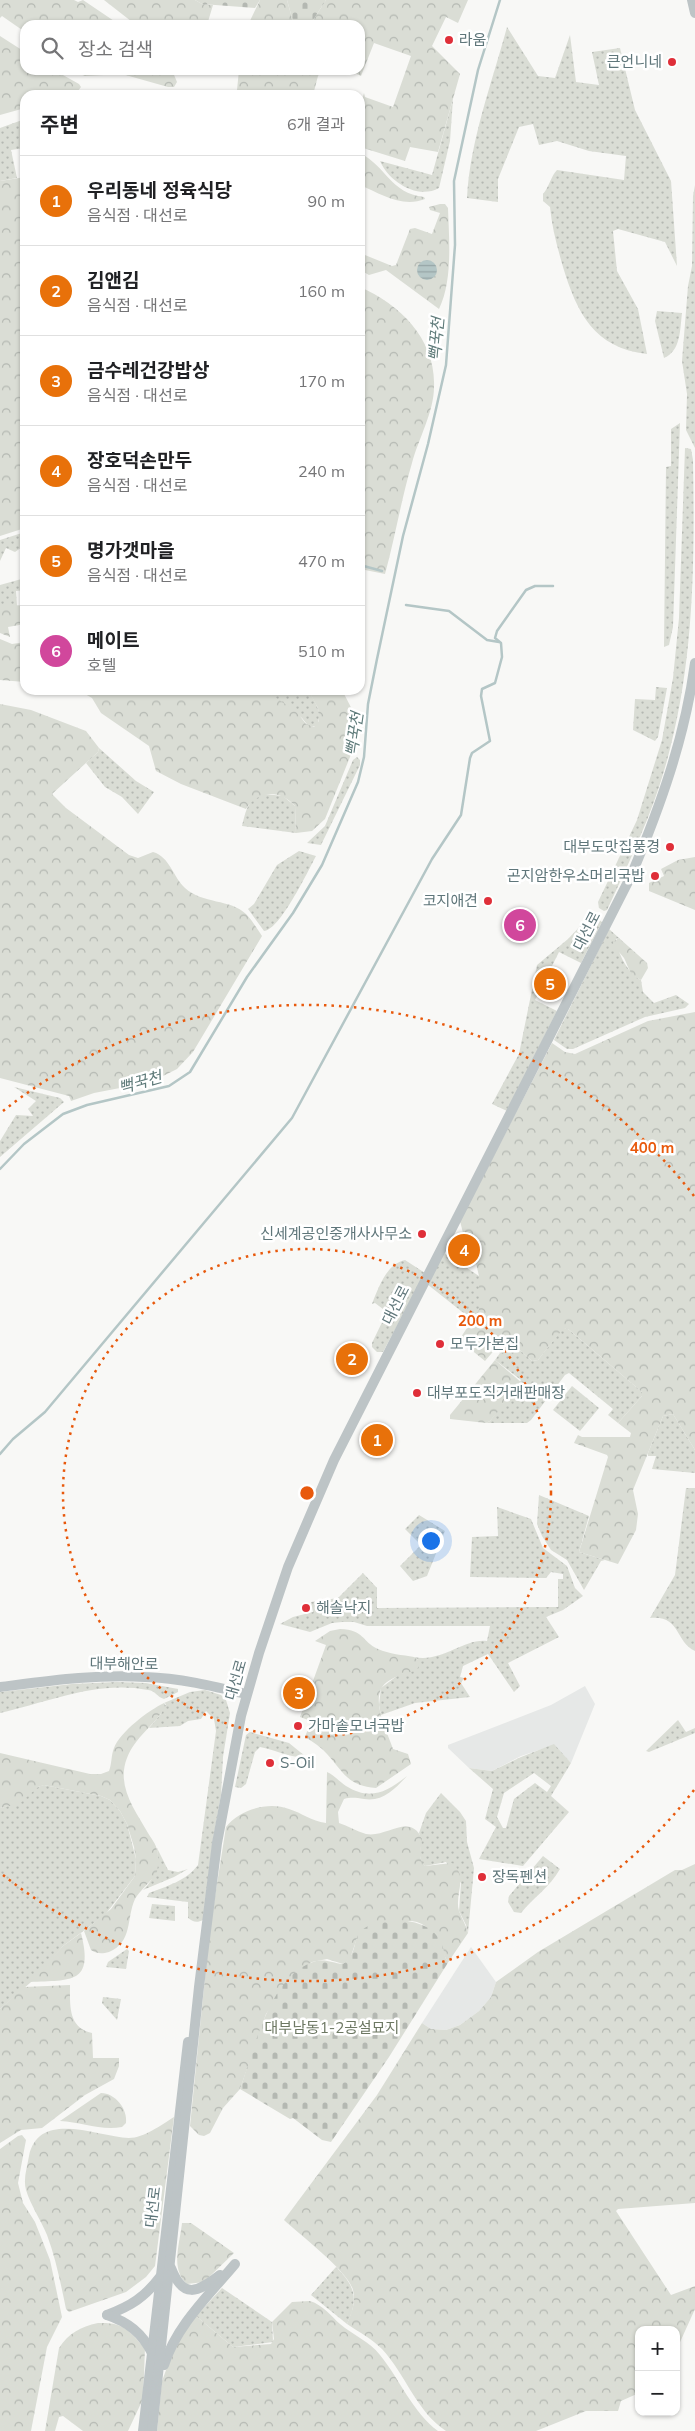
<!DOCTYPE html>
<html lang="ko">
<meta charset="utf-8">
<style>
:root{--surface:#fff;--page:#f2f2f2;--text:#202124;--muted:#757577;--line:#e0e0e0;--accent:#df2f39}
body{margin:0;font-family:Mulish,"Noto Sans KR",sans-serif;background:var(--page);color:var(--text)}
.controls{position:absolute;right:15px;bottom:15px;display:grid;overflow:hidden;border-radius:10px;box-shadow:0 1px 4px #0004}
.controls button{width:45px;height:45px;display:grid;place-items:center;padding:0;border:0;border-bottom:1px solid var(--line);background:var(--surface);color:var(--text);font:25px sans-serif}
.you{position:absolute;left:430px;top:1540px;width:18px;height:18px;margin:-12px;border:4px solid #fff;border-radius:50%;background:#1a73e8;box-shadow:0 0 0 8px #1a73e833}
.badge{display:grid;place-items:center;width:32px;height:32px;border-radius:50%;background:var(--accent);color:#fff;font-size:16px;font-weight:700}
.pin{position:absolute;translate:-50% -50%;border:2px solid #fff;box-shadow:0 1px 5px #0006}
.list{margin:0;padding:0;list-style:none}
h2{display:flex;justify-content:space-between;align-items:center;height:65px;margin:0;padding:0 20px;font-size:21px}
h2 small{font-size:16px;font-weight:400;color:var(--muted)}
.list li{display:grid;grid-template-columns:32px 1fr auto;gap:15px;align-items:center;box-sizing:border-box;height:90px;padding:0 20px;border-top:1px solid var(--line)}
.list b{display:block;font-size:19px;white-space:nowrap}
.list p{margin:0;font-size:16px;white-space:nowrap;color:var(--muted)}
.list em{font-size:16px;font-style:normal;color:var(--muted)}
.icon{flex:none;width:28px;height:28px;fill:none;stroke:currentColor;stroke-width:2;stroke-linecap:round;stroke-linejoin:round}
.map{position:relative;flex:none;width:695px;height:2431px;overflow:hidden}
.search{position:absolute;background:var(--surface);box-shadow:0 1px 4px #0004;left:20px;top:20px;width:345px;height:55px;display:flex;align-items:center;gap:12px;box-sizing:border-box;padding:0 18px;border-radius:15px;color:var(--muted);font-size:19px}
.panel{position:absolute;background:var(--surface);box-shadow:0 1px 4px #0004;left:20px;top:90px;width:345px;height:605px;border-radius:15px}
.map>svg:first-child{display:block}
</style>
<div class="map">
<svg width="695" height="2431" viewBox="0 0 695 2431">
<defs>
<pattern id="grass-dots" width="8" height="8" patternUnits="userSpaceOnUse" patternTransform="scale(1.25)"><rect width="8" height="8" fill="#daddd5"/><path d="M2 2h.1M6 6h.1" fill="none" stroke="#b4b8b2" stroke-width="1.8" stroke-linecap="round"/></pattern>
<pattern id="forest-crowns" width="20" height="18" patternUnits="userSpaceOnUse" patternTransform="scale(1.25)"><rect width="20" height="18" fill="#daddd5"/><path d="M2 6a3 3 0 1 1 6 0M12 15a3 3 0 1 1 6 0" fill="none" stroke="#b4b8b2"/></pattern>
<pattern id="cemetery-stones" width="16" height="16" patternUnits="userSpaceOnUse" patternTransform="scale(1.25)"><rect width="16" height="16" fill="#daddd5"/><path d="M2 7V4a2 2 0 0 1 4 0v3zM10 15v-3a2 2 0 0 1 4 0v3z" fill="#b4b8b2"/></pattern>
<pattern id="water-rules" width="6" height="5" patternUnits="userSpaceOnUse" patternTransform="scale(1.25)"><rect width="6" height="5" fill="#b4c6c6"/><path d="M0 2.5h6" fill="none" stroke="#96a5a6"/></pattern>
</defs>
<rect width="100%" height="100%" fill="#f8f8f6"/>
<!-- built -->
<g fill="#e6e8e7">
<polygon points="585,1686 595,1704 571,1763 554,1745 521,1756 492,1771 469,1768 448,1748 448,1745 551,1705"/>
<polygon points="471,1947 496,1982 491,1997 479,2011 460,2025 446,2030 431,2029 422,2023"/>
</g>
<!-- grass -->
<g fill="url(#grass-dots)" fill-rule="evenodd">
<path d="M507 27 538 76 555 78 570 35 576 82 599 85 592 52 620 48 635 110 671 181 677 266 665 242 618 229 613 231 617 271 638 309 647 354C594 348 577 313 563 267 557 246 552 228 550 207L543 201V194C549 187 551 176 557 170L624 180 626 156 589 151 557 141 539 145 533 124 519 127 498 179V202L467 198C470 140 492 83 507 27Z"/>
<path d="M453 99 450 141 439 188C418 200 389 182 380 161L432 175Z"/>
<polygon points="25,119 25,148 11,150 17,178 0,181 0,128"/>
<polygon points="695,185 695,448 686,430 687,394 682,361 688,286 692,266 693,196"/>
<path d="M657 311 682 313C680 329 681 351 664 358L655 321Z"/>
<polygon points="680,423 673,627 669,645 664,647 666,467 671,466 671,429"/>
<path d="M685 448 691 449 693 460C695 571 694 680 659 787 645 829 626 869 607 910L604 911 599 908 598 902 637 820 662 740 673 678 679 618Z"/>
<polygon points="25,532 25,545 15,552 6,548 0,561 0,540"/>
<polygon points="25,578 25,590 16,591 17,606 0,606 0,585"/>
<polygon points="656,687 667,688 658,737 655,741 633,730 635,699 655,700"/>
<path d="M264 690H308C315 702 323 712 317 726L309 727 302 718Z"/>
<polygon points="99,748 136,781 154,792 138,814 122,797 105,787 86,763 98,752"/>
<polygon points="357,757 360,760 360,765 321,845 307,843 325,826 353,760"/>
<path d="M265 794 283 796 295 806 296 833 242 826C246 810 248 798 265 794Z"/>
<path d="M299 851 316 856C308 871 280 930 264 931L248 909 254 904 277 865Z"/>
<polygon points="594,916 602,922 581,963 559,952 535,1000 557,1011 507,1111 492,1104 519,1054 537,965 568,939 587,919"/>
<path d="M609 929 619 938 616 939C617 952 628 974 641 980L643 992 654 1003 676 995 689 1004 685 1008 645 1017 573 1049H567L554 1040Z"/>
<polygon points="14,1087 60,1098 64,1102 0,1157 0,1141 16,1115 33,1116 28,1109 36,1101"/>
<polygon points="444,1253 479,1276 479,1311 471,1319 427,1284"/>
<path d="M405 1260 425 1273 383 1352H377L372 1347V1343L387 1312 375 1303 372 1304C378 1289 386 1264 405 1260Z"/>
<polygon points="567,1328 642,1392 642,1396 618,1423 608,1415 613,1409 569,1373 565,1375 531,1420 527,1423 486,1423 490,1421 521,1380 495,1360 500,1353 495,1349 503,1340 509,1340 532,1361 538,1360 562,1329"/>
<polygon points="572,1386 599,1408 580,1431 553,1410"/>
<polygon points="673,1414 695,1450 695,1473 652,1469 656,1456 648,1456 648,1453 663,1416"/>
<path d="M686 1488H695V1651C675 1642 681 1615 650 1618L675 1575Z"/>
<polygon points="539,1495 589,1516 579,1552 605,1560 601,1561 584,1590 567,1560 551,1550 542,1536 537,1524"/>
<path d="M497 1507 531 1519 543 1548 567 1566 575 1588 583 1596 563 1610 546 1617 559 1637 508 1663 520 1686 514 1692 488 1654 463 1666 460 1677 464 1678 461 1683 470 1697 415 1703 381 1715 379 1705 381 1688 418 1660 414 1657C442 1663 464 1638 487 1641L490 1626H367L354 1622H342L332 1623 310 1632 280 1624 293 1617 313 1612 311 1602 338 1598 363 1573 377 1588V1608L558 1607V1579H563V1574L551 1572 546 1578 470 1577 472 1537 498 1536Z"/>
<polygon points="419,1515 445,1531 427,1576 413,1581 400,1566 421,1545 405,1529"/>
<path d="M117 1682 146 1683 178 1689V1692L164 1699C157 1697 156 1691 148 1690 97 1680 49 1702 0 1713V1692L72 1684Z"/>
<path d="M205 1690 221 1695 226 1700 230 1713 223 1757 221 1795 213 1839 203 1920C197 1923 193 1922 188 1918V1902L147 1897 149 1893C167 1886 186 1881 198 1865L216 1731 214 1719 206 1711 201 1719 188 1721 180 1726 149 1728 160 1715 166 1704 164 1703 190 1692Z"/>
<polygon points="678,1720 686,1732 695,1728 695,1733 649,1752 646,1751"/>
<path d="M250 1732 289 1743 305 1756C294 1760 273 1749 260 1747L255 1752 246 1784 241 1788 235 1787 246 1735Z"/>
<path d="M554 1744 571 1763 551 1796 569 1812 523 1866 479 1859 496 1827 485 1819 493 1789 469 1768 492 1771 521 1757ZM534 1773 551 1786 547 1792 535 1783 514 1799 506 1828H503L497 1817 504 1793Z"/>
<path d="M44 1785 101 1796 110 1800 120 1811 127 1824 136 1859 135 1876 105 1915 63 1946 38 1976 0 2009V1808C22 1804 27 1789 44 1785Z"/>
<path d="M441 1793 460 1812 466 1821 467 1842 474 1868 468 1933 466 1925 459 1911 461 1883 446 1862 425 1866C415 1857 424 1845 419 1833L426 1813Z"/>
<path d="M157 1848 168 1870 178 1872 188 1869 174 1877 143 1890C155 1879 159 1863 157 1848Z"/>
<path d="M543 1856 560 1869C549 1888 534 1897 521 1913L514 1912 508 1902 509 1896Z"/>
<polygon points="152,1904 175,1906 175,1921 149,1918"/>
<polygon points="127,1949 129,1951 126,1969 106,1967 108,1962"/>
<polygon points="103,1997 121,1999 117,2020 102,2003"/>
<path d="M336 2267C355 2286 359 2298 347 2324L311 2295Z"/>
<polygon points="222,2288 272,2322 273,2342 233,2347 196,2316"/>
</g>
<!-- forest -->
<g fill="url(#forest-crowns)">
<polygon points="0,0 74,0 78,2 83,0 120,25 25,25 25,32 2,16 0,18"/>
<polygon points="104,0 195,0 202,4 213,5 207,25 136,25"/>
<polygon points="260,0 287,0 294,25 248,25"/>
<polygon points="326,0 468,0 458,23 446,17 432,46 460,74 438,152 410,147 405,161 360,147 360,106 364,93 365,97 393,107 411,56 374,43 361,76 348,70 360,70 360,25 310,25"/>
<polygon points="0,36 25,52 25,70 54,70 79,84 81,87 75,95 25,95 25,108 0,115"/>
<polygon points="69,70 172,70 177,82 174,87 168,87 122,74 85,76"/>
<polygon points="239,70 322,70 318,76 313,95 246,95 245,91 237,90"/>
<path d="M360 153C387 167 390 193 424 197L425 199C402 208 381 194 360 185Z"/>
<polygon points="25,177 25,528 0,536 0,181"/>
<path d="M440 204H445L448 208C449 239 453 280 439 309L386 270 369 275 360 270V253L392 266 396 265 410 229 415 228 432 234 440 213 430 210 429 207Z"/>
<path d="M360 287C401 305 436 340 434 387 434 412 418 440 412 463 401 500 395 538 385 574L360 569Z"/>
<polygon points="25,605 25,624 8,627 10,637 0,633 0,606"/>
<polygon points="0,639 12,644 25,642 25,682 0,680"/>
<path d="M78 690H264L296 711 306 724 314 727 319 721 318 708 308 690H342L356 717 352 752 325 819 312 831 296 833 295 806C280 789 258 790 246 809L181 784 156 771 149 746 101 713 92 698Z"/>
<path d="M0 704 31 710 86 731 99 748 98 752 52 794 66 808 129 855 138 858 153 852C170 857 173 877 185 888 202 904 231 899 246 914 252 920 257 929 262 936L193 1052 177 1069 151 1082 94 1093 71 1101 69 1096 0 1078Z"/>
<polygon points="695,857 695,910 649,891 649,883 664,876 661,869 678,860"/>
<path d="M619 938 647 963 648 968 641 980C629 975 629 968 624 958 620 952 614 949 613 942Z"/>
<polygon points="695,1012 695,1450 673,1414 663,1416 633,1490 638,1514 636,1530 618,1564 579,1552 608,1457 607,1455 574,1443 578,1435 582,1437 630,1437 631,1433 618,1423 642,1396 642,1392 567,1328 562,1330 538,1360 532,1361 509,1340 503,1340 485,1361 459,1340 479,1310 479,1276 474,1255 466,1250 471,1242 464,1237 460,1221 552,1043 565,1052 575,1054 648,1021"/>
<polygon points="495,1360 522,1383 490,1421 486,1423 450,1419 450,1415"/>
<path d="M340 1629C365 1630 361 1641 378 1649 389 1654 403 1655 414 1657L418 1660 419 1665 417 1670C407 1673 395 1676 387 1682 368 1696 387 1731 393 1749L408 1754 411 1764 376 1788C348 1786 344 1773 327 1754 321 1747 313 1742 305 1737L311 1721 300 1717 326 1645 315 1641 330 1631Z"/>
<path d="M164 1703 166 1706C155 1725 135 1737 127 1758 116 1786 135 1810 148 1833 151 1838 156 1844 157 1850 159 1857 158 1865 157 1872 151 1882 140 1890 135 1899 126 1919 133 1942 109 1952 102 1954 97 1954 91 1950L84 1931 111 1909 135 1876 136 1859 134 1847 127 1824 120 1811 110 1800 101 1796 44 1785 38 1787 19 1804 0 1808V1753L90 1774H101L109 1771C112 1763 111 1755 114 1748 120 1732 149 1710 164 1703Z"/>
<path d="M327 1772C334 1775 340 1782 346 1786 370 1801 387 1792 407 1776 395 1789 383 1802 364 1799 356 1798 352 1797 344 1799L338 1812 339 1823C348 1826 356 1831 366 1834 387 1838 410 1812 422 1839 421 1850 417 1858 425 1866L452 1863C469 1877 454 1894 459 1911 462 1919 466 1925 468 1933L449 1961 446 1959C424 1903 402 1921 357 1938L350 1959 343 1964 327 1959 312 1962 293 1975 266 2014 240 2089 223 2108 210 2133 204 2136 199 2135 190 2126 210 1928 226 1827C239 1810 268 1801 289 1809 302 1813 311 1821 326 1823Z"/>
<path d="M695 1864V2203L618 2209 616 2211 671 2295 695 2286V2309L676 2351V2330H639V2393L621 2401 618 2411H586L536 2431H446C416 2411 406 2375 382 2349 372 2339 359 2332 347 2324 352 2312 356 2302 353 2290 348 2271 300 2235 284 2220L377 2095 422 2023 431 2029 446 2030 460 2025 479 2011 491 1997 496 1982 538 1952 675 1870H682Z"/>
<path d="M81 1933C94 1984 72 1980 30 1982L63 1946Z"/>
<path d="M70 1985C70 2005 68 2028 92 2033L93 2058H119V2066L114 2079 85 2095 42 2128 21 2130 0 2143V2009L24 1987Z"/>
<path d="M101 2093C115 2093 128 2109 126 2123L122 2127C101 2131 81 2122 60 2121Z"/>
<path d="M174 2117 155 2266 146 2277 126 2292 69 2312 66 2309C61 2285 56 2259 47 2235 41 2220 31 2206 26 2190 23 2179 27 2168 29 2156 39 2109 98 2137 129 2138 144 2138 161 2125 174 2117Z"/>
<polygon points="22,2135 26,2140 18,2183 23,2203 35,2222 50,2260 62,2317 47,2347 31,2431 0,2431 0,2149 18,2136"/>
<path d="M182 2223H191L234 2253 204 2282 187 2284C170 2269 180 2243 182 2223Z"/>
<path d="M310 2301C323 2305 331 2316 340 2324 353 2335 369 2341 380 2355 399 2378 413 2413 438 2431H157L162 2381 176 2343 196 2316 233 2347 271 2344 274 2339 272 2322 292 2302Z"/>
<path d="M98 2323C124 2322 128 2330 145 2348L143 2399 128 2431H83L63 2416 59 2417 55 2431H45L59 2348C69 2333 80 2327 98 2323Z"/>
</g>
<!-- cemetery -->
<g fill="url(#cemetery-stones)">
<polygon points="195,0 260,0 255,8 202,4"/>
<polygon points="287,0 326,0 310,25 294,25"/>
<path d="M388 1920C408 1920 432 1922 441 1943 444 1948 444 1954 446 1959L449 1961 389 2057 331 2142 322 2140 293 2118 290 2119 240 2089C254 2050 269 1977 313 1962 325 1958 332 1963 343 1964 358 1954 352 1939 362 1930 369 1924 379 1922 388 1920Z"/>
</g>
<!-- water -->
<circle fill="url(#water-rules)" cx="427" cy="270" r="10"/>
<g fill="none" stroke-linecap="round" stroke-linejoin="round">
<!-- stream -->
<g stroke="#b4c6c6" stroke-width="2.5">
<polyline points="360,565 382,571"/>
<polyline points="406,605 449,611 487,640 499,642"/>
<polyline points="0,1169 24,1144 63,1114 87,1105 169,1086 190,1072 247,977 293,913 322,865 358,782 364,757 368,704 377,659 403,536 428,444 446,365 455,245 454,181 478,70 500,0"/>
<polyline points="0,1454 13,1439 45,1412 292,1118 432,859 461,815 470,758 472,753 490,741 481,696 482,689 495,683 502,657 501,643 495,638 497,631 526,590 535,586 553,586"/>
</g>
<!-- minor -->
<g stroke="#bdc4c6" stroke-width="10">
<polyline points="692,0 695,13"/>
<path d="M0 1687C48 1681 96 1674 145 1677 179 1678 213 1686 246 1694"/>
<path d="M171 2268C183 2299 197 2293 220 2275"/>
<path d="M107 2315C131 2306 145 2297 160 2277"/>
<path d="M107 2315C128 2322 142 2333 152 2353"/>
<path d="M164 2365C176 2326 209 2295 235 2264"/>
<polyline points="143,2431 188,2042"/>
<path d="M152 2431 199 1987 217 1843 241 1716 259 1653 288 1567 334 1460 631 876C660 807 685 738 695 663"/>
</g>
</g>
<!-- distance rings -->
<g fill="none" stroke="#e8590c" stroke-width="2.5" stroke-dasharray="2.5 5">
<circle cx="307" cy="1493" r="244"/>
<path d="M694 1790A488 488 0 0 1 3 1875M3 1111A488 488 0 0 1 694 1196"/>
</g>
<!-- markers -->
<g fill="#df2f39" stroke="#fff" stroke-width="2">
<circle cx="449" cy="40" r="5"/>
<circle cx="672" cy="62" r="5"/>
<circle cx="670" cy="847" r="5"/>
<circle cx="655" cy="876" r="5"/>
<circle cx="488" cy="901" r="5"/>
<circle cx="422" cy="1234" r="5"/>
<circle cx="440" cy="1344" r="5"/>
<circle cx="417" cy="1393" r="5"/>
<circle cx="306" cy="1608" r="5"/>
<circle cx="298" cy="1726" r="5"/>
<circle cx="270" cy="1763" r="5"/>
<circle cx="482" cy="1877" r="5"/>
</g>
<g text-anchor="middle" stroke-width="5" stroke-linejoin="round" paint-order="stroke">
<!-- poi labels -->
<g font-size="15" fill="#5f767a" stroke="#fff" text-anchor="start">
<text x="459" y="45">라움</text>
<text x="662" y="67" text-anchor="end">큰언니네</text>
<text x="660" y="852" text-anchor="end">대부도맛집풍경</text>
<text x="645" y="881" text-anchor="end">곤지암한우소머리국밥</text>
<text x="478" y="906" text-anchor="end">코지애견</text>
<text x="412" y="1239" text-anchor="end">신세계공인중개사사무소</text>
<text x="450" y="1349">모두가본집</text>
<text x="427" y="1398">대부포도직거래판매장</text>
<text x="316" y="1613">해솔낙지</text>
<text x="308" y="1731">가마솥모녀국밥</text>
<text x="280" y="1768">S-Oil</text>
<text x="492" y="1882">장독펜션</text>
</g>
<!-- street labels -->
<g font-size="15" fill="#5f767a" stroke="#fff">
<text transform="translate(587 931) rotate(-63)" y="5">대선로</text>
<text transform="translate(396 1305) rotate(-63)" y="5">대선로</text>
<text transform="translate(124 1664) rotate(1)" y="5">대부해안로</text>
<text transform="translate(236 1680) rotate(-74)" y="5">대선로</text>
<text transform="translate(153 2207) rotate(-83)" y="5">대선로</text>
</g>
<!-- park labels -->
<g font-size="15" fill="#6d7863" stroke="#fff">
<text x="332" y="2033">대부남동1-2공설묘지</text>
</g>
<!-- water labels -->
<g font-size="16" font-style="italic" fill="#5f7b7a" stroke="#fff">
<text transform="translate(436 339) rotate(-85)" y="6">뻑꾹천</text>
<text transform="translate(354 734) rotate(-82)" y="6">뻑꾹천</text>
<text transform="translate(140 1082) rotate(-16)" y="6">뻑꾹천</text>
</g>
</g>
<circle cx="307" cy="1493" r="8" fill="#e8590c" stroke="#fff" stroke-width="2.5"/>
<g font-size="15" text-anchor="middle" font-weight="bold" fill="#e8590c" stroke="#fff" stroke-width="5" stroke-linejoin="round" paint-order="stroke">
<text x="652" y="1153">400 m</text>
<text x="480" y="1326">200 m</text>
</g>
</svg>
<div class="controls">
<button>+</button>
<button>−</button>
</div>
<div class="you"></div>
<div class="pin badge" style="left:377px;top:1440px;background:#e8710a">1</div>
<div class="pin badge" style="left:352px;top:1359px;background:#e8710a">2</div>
<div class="pin badge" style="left:299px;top:1693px;background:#e8710a">3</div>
<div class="pin badge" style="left:464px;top:1250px;background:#e8710a">4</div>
<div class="pin badge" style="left:550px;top:984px;background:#e8710a">5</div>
<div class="pin badge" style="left:520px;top:925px;background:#d1479c">6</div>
<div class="search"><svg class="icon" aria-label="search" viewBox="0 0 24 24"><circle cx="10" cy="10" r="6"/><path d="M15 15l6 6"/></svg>장소 검색</div>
<section class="panel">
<h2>주변<small>6개 결과</small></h2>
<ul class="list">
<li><span class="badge" style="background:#e8710a">1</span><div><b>우리동네 정육식당</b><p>음식점 · 대선로</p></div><em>90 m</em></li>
<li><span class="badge" style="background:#e8710a">2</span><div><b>김앤김</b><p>음식점 · 대선로</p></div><em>160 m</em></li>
<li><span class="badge" style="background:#e8710a">3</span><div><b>금수레건강밥상</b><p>음식점 · 대선로</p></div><em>170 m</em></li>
<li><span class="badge" style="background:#e8710a">4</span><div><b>장호덕손만두</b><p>음식점 · 대선로</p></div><em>240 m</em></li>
<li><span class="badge" style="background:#e8710a">5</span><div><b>명가갯마을</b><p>음식점 · 대선로</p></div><em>470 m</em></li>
<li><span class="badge" style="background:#d1479c">6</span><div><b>메이트</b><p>호텔</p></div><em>510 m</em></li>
</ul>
</section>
</div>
